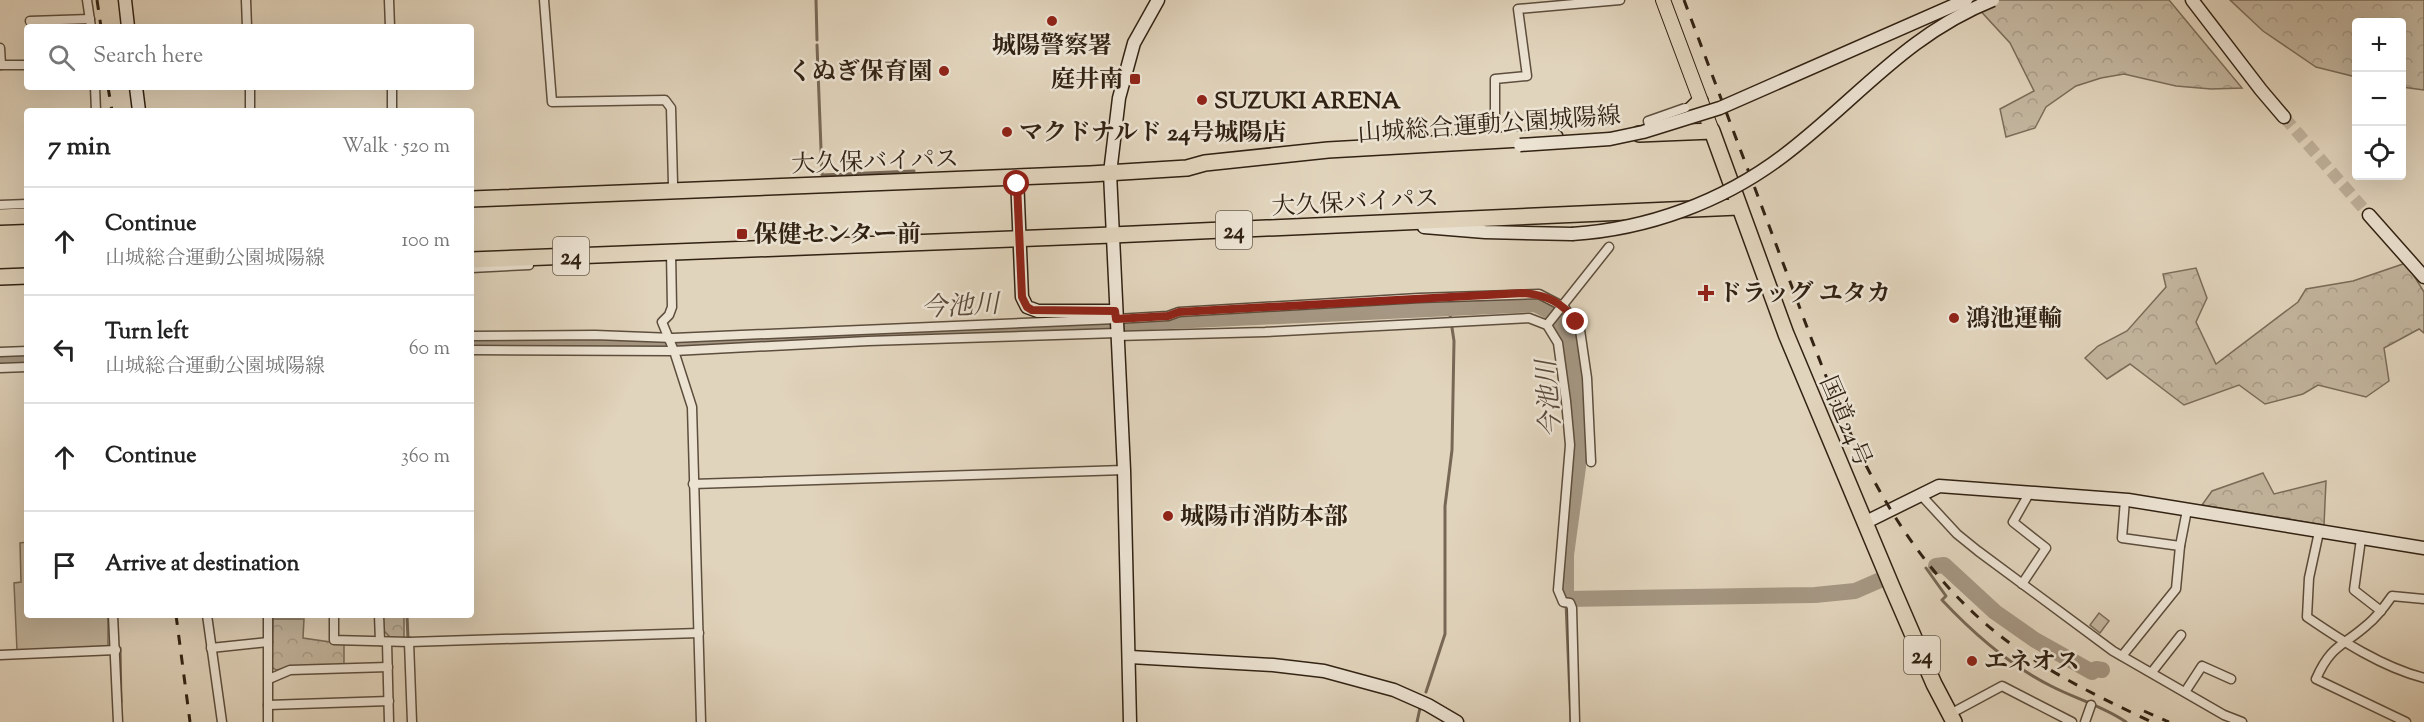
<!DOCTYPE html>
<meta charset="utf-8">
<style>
:root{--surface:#fff;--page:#f2f2f2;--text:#222;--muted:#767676;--line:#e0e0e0}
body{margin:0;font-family:"Sorts Mill Goudy","Noto Serif JP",serif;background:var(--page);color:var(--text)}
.controls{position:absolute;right:18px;top:18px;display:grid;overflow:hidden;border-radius:6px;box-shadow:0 6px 24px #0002}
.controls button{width:54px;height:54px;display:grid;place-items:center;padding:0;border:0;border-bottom:2px solid var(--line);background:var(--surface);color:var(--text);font:30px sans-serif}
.stop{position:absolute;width:18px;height:18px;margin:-14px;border:4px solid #8f2418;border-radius:50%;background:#fff}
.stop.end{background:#8f2418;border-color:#fff;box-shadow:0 2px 6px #0008}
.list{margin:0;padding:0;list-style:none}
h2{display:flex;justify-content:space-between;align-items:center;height:78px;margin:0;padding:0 24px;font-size:26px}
h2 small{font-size:20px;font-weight:400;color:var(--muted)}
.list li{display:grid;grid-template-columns:39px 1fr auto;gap:18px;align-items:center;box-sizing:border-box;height:108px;padding:0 24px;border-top:2px solid var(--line)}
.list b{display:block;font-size:22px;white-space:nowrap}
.list p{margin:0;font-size:20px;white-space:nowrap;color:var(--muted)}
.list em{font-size:20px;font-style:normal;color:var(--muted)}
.icon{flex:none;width:33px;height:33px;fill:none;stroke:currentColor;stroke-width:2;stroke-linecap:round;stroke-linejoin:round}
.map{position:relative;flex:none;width:2424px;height:722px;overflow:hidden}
.search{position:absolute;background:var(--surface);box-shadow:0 6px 24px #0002;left:24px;top:24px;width:450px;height:66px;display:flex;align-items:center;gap:15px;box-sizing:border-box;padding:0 21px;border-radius:6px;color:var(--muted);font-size:22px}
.panel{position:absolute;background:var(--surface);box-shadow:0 6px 24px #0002;left:24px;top:108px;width:450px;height:510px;border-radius:6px}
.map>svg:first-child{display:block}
</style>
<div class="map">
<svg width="2424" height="722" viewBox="0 0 2424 722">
<defs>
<pattern id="forest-crowns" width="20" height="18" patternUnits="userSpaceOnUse" patternTransform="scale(1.5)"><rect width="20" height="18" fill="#c3b69f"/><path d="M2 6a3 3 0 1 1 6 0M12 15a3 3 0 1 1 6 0" fill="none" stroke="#a89c88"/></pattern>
<pattern id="water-waves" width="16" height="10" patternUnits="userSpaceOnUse" patternTransform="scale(1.5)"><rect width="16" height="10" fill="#a59783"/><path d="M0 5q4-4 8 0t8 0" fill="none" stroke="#877b6a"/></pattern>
</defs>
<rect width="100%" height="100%" fill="#e1d4bc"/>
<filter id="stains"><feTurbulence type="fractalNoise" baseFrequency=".00333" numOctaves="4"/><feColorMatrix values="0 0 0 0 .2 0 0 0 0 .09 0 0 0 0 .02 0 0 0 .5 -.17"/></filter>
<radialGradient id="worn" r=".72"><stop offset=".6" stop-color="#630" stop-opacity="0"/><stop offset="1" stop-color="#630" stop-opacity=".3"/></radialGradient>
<!-- forest -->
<g fill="url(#forest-crowns)" stroke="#7a6c59" stroke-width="1.5">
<polygon points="1993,0 2169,0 2242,88 2211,89 2176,86 2124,74 2101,78 2076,86 2046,107 2035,128 2006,137 2000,109 2034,91 2010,43 1976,6"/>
<polygon points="2230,0 2424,0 2424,90 2402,87 2402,22 2356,22 2356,77 2316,67 2263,31"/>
<polygon points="2406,263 2424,292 2424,333 2419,329 2384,348 2389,381 2366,397 2318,385 2303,394 2265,404 2239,385 2184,405 2130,364 2107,379 2085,358 2098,346 2127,331 2166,287 2163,274 2196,268 2207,298 2196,322 2216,364 2298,302 2306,289 2353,281"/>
<polygon points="2263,473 2274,494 2326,481 2324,525 2202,505 2212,491"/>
<polygon points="2099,613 2109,621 2100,633 2090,625"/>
<polygon points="382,615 404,615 404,639 390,637 383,630"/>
<polygon points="273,619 304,619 303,638 344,644 344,665 306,665 276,670 272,667"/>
</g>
<!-- pitch -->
<polygon fill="#c3b69f" stroke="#7a6c59" stroke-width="1.5" points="27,542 27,615 108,615 108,646 17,651 14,583 21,582 20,543"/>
<!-- water -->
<polygon fill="url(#water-waves)" stroke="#776856" stroke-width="1.5" points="2062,655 2096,673 2091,676 2066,665"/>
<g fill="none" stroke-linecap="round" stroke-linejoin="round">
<!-- stream -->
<g stroke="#776856" stroke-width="3">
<polyline points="816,0 817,40"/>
<polyline points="817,45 822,175 914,171"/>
<path d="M1926 568 1946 596 1942 600C1973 633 2009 665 2051 686 2076 699 2103 706 2126 722"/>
<polyline points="1566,603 1571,721"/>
<polyline points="407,615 408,639"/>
<polyline points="120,648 121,702"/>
<polyline points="1426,692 1445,634 1445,506 1452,450 1454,341 1449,308"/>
<polyline points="1417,722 1420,708"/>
</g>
<!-- river -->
<g stroke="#a59783" stroke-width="16">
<polyline points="471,344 597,342 679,344 1535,304 1553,313 1569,337 1578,401 1578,467 1566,555 1566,599 1815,595 1855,591 1878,581"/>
<polyline points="0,361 27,360"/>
<polyline points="1936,566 1944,565 1995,612 2035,640 2092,672 2096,669 2102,670"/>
</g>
<!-- secondary-tunnel -->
<polyline stroke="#beb09a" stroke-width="12" stroke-dasharray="12 6" stroke-linecap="butt" points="2284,117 2369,215"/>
<!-- street casing -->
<g stroke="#5d4e3d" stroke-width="11">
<g id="street">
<polyline points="87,0 91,27"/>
<polyline points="246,0 247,27"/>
<polyline points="389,0 390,27"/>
<polyline points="544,0 552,102 665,100 671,108 673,184 669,192"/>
<polyline points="30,21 90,19"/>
<polyline points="0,48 1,65"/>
<polyline points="0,65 27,65"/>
<polyline points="95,87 96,111"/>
<polyline points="392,87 392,111"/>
<polyline points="250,111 250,87"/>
<polyline points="1495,140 1495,79 1527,76 1518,9 1620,0"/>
<polyline points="0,205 27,204"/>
<polyline points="668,252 671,252 672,307 669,315 662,322 674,351 692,407 701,722"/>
<polyline points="471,268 529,265"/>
<polyline points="1547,325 1609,247"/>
<polyline points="471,336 595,335 673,338 1116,319 1168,316 1179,312 1419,298 1539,294 1564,307 1580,330 1587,378 1591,462"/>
<polyline points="1117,336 1265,332 1529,318 1547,325 1558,343 1566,401 1570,445 1558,590 1563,602 1570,603 1572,608 1575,722"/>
<polyline points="471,350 674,351 868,341 1117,333"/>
<polyline points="0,352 27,351"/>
<polyline points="0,368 27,367"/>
<polyline points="693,484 1124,470"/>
<polyline points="1920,494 1957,534 1978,551 2113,651 2224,715 2242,722"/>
<polyline points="2125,500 2122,538 2180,546"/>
<path d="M2319 532 2309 578 2307 617C2342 641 2382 667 2424 678"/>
<polyline points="2361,539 2354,590 2381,611"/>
<polyline points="2022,584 2046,548 2013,522 2030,492"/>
<polyline points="113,615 118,722"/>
<polyline points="207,615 222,722"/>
<polyline points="268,615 268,722"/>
<polyline points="334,615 334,640 409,642 699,633"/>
<polyline points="379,615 380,641"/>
<polyline points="387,642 389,722"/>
<polyline points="409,642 412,722"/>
<polyline points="211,648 268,642"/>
<polyline points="0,655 116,650"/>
<polyline points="2122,656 2176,589 2180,546 2187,510"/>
<polyline points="2152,672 2181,635"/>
<polyline points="269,679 290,670 388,667"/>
<polyline points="2185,692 2202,666 2231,679"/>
<polyline points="268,705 389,701"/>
<polyline points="1950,714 2002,686 2072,722"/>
<polyline points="2085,722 2091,705"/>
<path d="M2406 722 2316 679C2331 645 2342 647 2367 625 2377 617 2385 606 2392 596L2424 599"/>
</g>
</g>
<!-- secondary casing -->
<g stroke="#312213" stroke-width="15">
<g id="secondary">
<polyline points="125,0 128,27"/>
<polyline points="2192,0 2261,90 2284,117"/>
<polyline points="136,87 139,111"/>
<polyline points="1017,177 1022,297 1027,307 1038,311 1115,311"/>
<polyline points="2369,215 2424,277"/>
<polyline points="1424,227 1485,232 1572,234"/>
<polyline points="1864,523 1939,486 2128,500 2424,548"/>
<polyline points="1130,657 1273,665 1324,671 1394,690 1428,705 1457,722"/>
<polyline points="1130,722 1124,470 1110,173 1119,98 1134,43 1158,0"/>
</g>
</g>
<!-- primary casing -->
<g stroke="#312213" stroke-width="16">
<polyline id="primary" points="1663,0 1712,131"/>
</g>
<!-- highway casing -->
<g stroke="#312213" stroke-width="18">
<g id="highway">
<polyline points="1671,120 1691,110 1700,101"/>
<polyline points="1639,134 1712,131 1786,334 1892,587 1934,684 1954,722"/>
<polyline points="471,199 1090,174 1187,168 1205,163 1328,150 1555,137"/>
<polyline points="0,217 27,216"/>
<polyline points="471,260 1112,235 1738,207"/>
<polyline points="0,277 27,276"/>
</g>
</g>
<!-- street -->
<use href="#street" stroke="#ece3d3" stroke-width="8"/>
<!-- secondary -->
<use href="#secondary" stroke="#ece3d3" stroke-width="12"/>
<!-- primary -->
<use href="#primary" stroke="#e1d4bc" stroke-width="14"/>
<!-- highway -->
<use href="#highway" stroke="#e1d4bc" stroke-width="15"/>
<!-- rail -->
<g stroke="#312213" stroke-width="3" stroke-dasharray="10 10" stroke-linecap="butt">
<polyline points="97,0 101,27"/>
<path d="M1684 0C1717 88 1750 175 1783 263 1831 390 1874 523 1978 617 2028 663 2090 693 2152 722"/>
<polyline points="108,87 112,111"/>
<polyline points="176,615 190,722"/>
<polyline points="2144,711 2169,722"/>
</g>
<!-- street-bridge casing -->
<g stroke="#5d4e3d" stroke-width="11" stroke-linecap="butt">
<polyline id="street-bridge" points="1658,122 1649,125 1648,121 1685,108"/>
</g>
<!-- secondary-bridge casing -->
<g stroke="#312213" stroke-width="15" stroke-linecap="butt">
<g id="secondary-bridge">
<polyline points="1520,145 1610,139 1643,132 1720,108 1966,0"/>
<path d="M1572 234C1648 229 1722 202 1783 156 1856 101 1905 35 1993 0"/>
</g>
</g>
<!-- street-bridge -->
<use href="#street-bridge" stroke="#ece3d3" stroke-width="8"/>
<!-- secondary-bridge -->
<use href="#secondary-bridge" stroke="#ece3d3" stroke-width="12"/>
</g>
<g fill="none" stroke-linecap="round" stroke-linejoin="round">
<!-- route -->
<path stroke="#8f2418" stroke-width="8" d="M1017 184 1022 297 1027 307 1032 310 1115 311 1116 319 1168 316 1179 312 1523 293C1546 295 1563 302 1576 322"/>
</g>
<!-- markers -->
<g fill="#8f2418" stroke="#ece3d3" stroke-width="2">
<circle cx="1052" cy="21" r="6"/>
<circle cx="944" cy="71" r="6"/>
<rect x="1129" y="73" width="12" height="12" rx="3"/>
<circle cx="1202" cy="100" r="6"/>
<circle cx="1007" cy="132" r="6"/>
<rect x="736" y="228" width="12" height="12" rx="3"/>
<path d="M1703 284h6v6h6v6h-6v6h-6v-6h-6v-6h6z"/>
<circle cx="1954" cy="318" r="6"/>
<circle cx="1168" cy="516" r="6"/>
<circle cx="1972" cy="661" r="6"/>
</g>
<g text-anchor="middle" stroke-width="5" stroke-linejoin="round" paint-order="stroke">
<!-- shield labels -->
<g fill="#ece3d3" stroke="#695c4d" stroke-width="1.5">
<rect x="1216" y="211" width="36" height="38" rx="4.5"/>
<rect x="553" y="237" width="36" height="38" rx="4.5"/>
<rect x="1904" y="636" width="36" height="38" rx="4.5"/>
</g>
<g font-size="22" font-weight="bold" fill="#312213">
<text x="1234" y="238">24</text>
<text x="571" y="264">24</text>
<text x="1922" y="663">24</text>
</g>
<!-- poi labels -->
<g font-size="24" font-weight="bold" fill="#312213" stroke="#ece3d3" text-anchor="start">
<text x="1052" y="53" text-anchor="middle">城陽警察署</text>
<text x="932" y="79" text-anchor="end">くぬぎ保育園</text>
<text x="1123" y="87" text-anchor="end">庭井南</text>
<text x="1214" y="108">SUZUKI ARENA</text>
<text x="1019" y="140">マクドナルド 24号城陽店</text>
<text x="754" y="242">保健センター前</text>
<text x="1718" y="301">ドラッグ ユタカ</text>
<text x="1966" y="326">鴻池運輸</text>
<text x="1180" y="524">城陽市消防本部</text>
<text x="1984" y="669">エネオス</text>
</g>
<!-- street labels -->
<g font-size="24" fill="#312213" stroke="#ece3d3">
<text transform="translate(1489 124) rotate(-4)" y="8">山城総合運動公園城陽線</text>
<text transform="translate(875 161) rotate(-2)" y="8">大久保バイパス</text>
<text transform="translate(1355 202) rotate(-3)" y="8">大久保バイパス</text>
<text transform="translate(1846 421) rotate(67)" y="8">国道24号</text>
</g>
<!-- water labels -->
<g font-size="26" font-style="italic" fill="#5a4b3a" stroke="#ece3d3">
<text transform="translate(960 305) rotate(-3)" y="9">今池川</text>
<text transform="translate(1548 399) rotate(-94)" y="9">今池川</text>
</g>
</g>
<rect width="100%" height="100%" filter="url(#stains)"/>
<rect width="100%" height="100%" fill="url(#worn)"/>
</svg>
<div class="controls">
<button>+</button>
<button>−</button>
<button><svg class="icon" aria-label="locate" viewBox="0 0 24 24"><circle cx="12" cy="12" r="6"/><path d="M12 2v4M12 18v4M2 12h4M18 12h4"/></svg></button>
</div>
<div class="stop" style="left:1017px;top:184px"></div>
<div class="stop end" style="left:1576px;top:322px"></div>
<div class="search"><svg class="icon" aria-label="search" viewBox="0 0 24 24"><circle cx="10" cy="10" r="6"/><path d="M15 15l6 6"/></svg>Search here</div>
<section class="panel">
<h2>7 min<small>Walk · 520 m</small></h2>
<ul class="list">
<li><svg class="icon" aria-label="ahead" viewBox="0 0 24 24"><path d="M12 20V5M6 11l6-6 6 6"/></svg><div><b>Continue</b><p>山城総合運動公園城陽線</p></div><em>100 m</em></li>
<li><svg class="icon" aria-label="left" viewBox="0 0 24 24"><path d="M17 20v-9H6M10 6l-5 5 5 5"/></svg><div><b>Turn left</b><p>山城総合運動公園城陽線</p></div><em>60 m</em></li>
<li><svg class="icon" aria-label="ahead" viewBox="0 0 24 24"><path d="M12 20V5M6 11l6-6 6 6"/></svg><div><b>Continue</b></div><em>360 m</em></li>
<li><svg class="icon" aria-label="arrive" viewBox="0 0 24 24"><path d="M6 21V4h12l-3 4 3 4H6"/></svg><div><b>Arrive at destination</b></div></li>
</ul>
</section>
</div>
